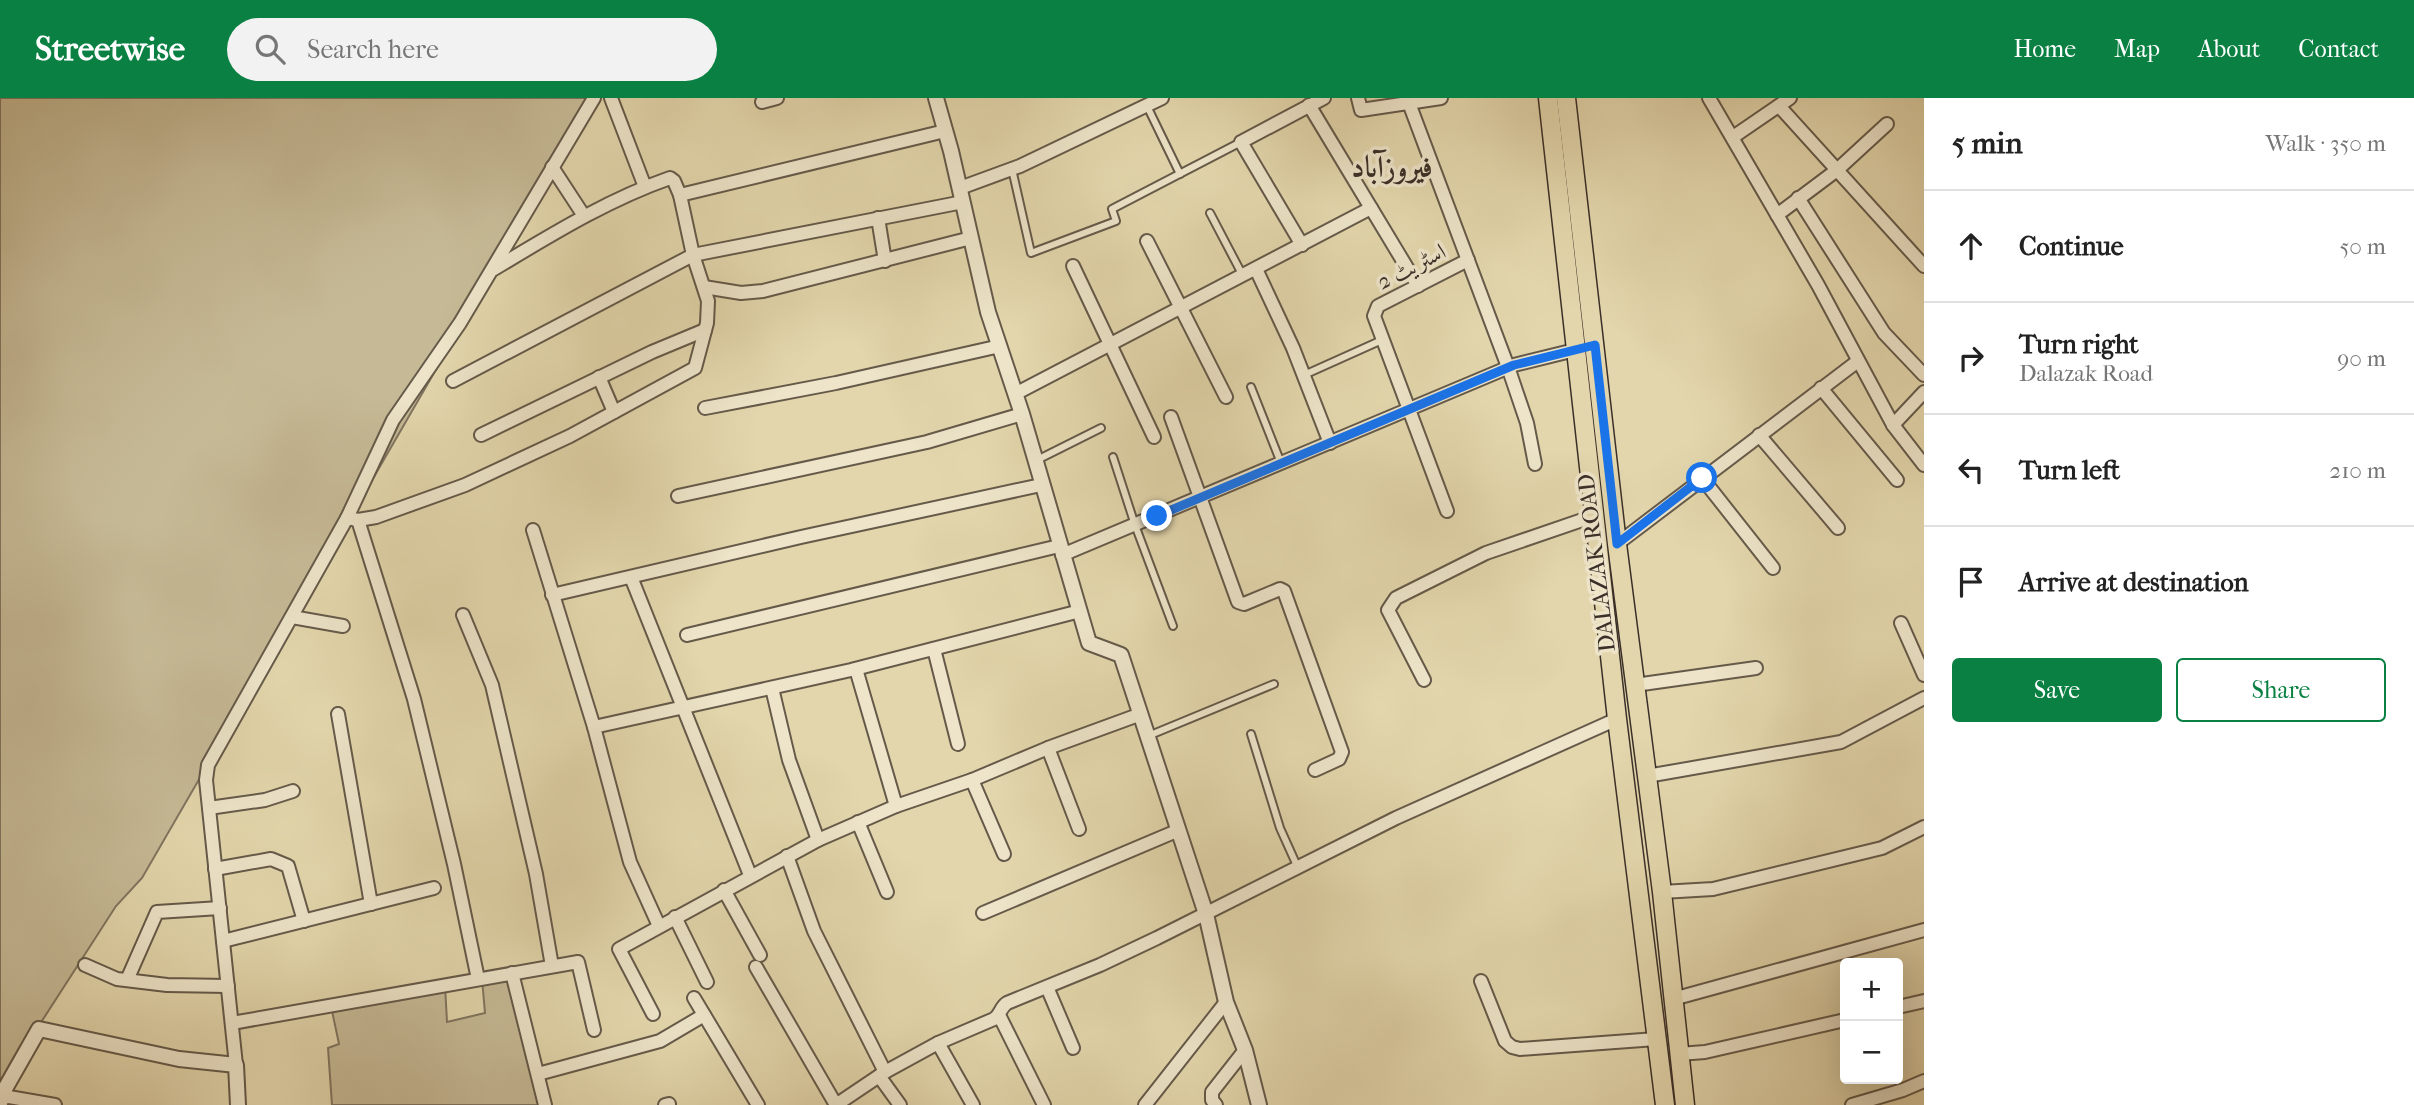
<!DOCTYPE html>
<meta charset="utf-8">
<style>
:root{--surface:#fff;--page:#f2f2f2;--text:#222;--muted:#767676;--line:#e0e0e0;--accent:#0b8043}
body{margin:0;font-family:"IM FELL French Canon",Amiri,serif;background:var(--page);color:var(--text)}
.controls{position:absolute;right:21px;bottom:21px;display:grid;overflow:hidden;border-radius:7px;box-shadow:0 7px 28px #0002}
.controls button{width:63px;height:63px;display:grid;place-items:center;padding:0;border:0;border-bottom:2px solid var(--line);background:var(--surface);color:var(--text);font:35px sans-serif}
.stop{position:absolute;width:21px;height:21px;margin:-16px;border:5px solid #1a73e8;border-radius:50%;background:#fff}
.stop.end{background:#1a73e8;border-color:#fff;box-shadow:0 2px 7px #0008}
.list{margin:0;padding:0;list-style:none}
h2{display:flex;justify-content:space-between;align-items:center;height:91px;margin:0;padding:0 28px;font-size:30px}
h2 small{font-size:23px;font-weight:400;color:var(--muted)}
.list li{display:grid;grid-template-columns:46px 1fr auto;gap:21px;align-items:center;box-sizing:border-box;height:112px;padding:0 28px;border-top:2px solid var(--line)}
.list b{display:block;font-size:26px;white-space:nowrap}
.list p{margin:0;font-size:23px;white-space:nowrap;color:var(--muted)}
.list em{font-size:23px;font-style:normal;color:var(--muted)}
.actions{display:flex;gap:14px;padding:21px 28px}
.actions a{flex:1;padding:16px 0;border:2px solid var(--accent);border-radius:7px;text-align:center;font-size:24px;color:var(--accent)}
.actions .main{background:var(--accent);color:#fff}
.icon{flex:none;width:38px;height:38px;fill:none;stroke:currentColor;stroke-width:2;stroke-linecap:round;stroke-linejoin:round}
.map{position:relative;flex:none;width:1924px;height:1007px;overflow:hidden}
header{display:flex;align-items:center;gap:42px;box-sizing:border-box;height:98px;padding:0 35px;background:var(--accent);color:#fff}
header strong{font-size:33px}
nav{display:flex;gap:38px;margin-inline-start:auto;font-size:24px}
.search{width:490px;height:63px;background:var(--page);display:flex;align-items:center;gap:18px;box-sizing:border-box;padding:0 24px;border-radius:38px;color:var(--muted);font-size:26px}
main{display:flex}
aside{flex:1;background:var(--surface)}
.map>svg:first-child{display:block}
</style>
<header>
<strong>Streetwise</strong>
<div class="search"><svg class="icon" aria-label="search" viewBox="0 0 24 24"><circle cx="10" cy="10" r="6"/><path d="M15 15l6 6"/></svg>Search here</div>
<nav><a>Home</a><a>Map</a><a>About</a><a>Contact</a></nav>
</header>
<main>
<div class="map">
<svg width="1924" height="1007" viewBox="0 0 1924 1007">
<rect width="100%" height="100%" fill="#e3d6ac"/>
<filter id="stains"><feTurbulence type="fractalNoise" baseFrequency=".00286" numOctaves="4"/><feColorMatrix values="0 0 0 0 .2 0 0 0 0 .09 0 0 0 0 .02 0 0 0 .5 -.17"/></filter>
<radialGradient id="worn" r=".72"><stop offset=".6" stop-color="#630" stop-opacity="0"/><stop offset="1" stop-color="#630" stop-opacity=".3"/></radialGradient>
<!-- green -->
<g fill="#c6ba96" stroke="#807560" stroke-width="2">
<polygon points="0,0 593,0 142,780 116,808 0,988"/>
<polygon points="514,878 546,1007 332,1007 328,950 339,946 331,908 445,887 447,924 485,915 482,881"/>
</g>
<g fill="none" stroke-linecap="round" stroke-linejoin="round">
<!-- service casing -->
<g stroke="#655a4a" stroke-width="10">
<g id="service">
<polyline points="1147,8 1180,76"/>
<polyline points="1012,71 1031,155 1116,123 1112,111 1241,44"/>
<polyline points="1210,115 1242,176"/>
<polyline points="1304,277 1382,242"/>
<polyline points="1251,289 1281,365"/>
<polyline points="1113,359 1135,427 1173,528"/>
<polyline points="1037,362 1101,330"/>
<polyline points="1251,636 1280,730 1298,770"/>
<polyline points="1148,638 1274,586"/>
</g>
</g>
<!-- minor casing -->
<g stroke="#655a4a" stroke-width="16">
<g id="minor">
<polyline points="611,0 645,89"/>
<polyline points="1358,0 1361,12 1441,0"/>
<polyline points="1709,0 1818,187 1893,327 1924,367"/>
<polyline points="762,4 777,0"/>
<polyline points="1409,5 1508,269 1527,325 1535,366"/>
<polyline points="1309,7 1418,188"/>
<polyline points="1779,8 1924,168"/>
<polyline points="1733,39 1790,0"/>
<polyline points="552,69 584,118"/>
<polyline points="960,90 1020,68 1162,0"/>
<polyline points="680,97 945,33"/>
<polyline points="1798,100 1884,235 1924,277"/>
<polyline points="1777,117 1837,72 1887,26"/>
<polyline points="878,120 885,163"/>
<polyline points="1147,143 1226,299"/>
<polyline points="1302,147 1241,44 1324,0"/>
<polyline points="1073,168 1154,339"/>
<polyline points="1256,171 1293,250 1330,345"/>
<polyline points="704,189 741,195 763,193 971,140"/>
<polyline points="599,279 614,314"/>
<polyline points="453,283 693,157 963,104"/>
<polyline points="1821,290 1897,382"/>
<polyline points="1015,296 1371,110"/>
<polyline points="705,310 836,285 1000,248"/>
<polyline points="1171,319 1238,504 1244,506 1280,491 1284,493 1342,654 1339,661 1315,672"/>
<polyline points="1893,327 1924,294"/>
<polyline points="481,337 652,254 705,232"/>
<polyline points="1759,337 1838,430"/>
<polyline points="1702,380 1773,470"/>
<polyline points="678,398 927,344 1022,316"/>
<polyline points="1447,413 1374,218 1378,208 1468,162"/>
<path d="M347 420 358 422 376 419 465 387 570 338 695 270 707 225 708 203 693 157 680 97 674 83 670 80C607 102 551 137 494 171"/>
<polyline points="358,422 414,601 454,766 478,881"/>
<polyline points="533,432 594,629 630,764 659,828"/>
<polyline points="1617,446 1858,263"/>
<polyline points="1062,457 1514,267 1575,252"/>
<polyline points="631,479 750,777"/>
<polyline points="552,497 801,439 1041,387"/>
<polyline points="463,517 492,587 536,776 552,868"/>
<polyline points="292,519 343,528"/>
<polyline points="1901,525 1924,577"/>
<polyline points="687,537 1059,448"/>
<polyline points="934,551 958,646"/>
<polyline points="856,571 896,708"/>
<polyline points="1424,582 1388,512 1396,500 1486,455 1594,418"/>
<polyline points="1635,587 1756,570"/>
<polyline points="772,590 789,662 818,742"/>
<polyline points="338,616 371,806"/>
<polyline points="594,629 851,572 1080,513"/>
<polyline points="1048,650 1079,731"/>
<polyline points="1647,678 1841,644 1924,600"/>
<polyline points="972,682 1004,756"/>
<polyline points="209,710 265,702 293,693"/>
<polyline points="858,724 887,794"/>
<polyline points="787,758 814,833 885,974"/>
<polyline points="215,771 271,761 288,768 304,823"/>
<polyline points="724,792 760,857"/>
<polyline points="1662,794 1713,791 1882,750 1924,729"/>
<polyline points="983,815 1179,732"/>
<polyline points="675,819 707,884"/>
<polyline points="223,843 434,790"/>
<polyline points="85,867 117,881 167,887 228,888"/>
<polyline points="756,869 836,1007"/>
<polyline points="512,875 545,1007"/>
<polyline points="127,882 157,814 220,810"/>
<polyline points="1481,883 1505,943 1512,949 1520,951 1656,941"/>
<polyline points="1047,889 1073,950"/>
<polyline points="694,900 758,1007"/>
<polyline points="1673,901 1924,832"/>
<polyline points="1898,909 1924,903"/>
<polyline points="653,916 619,851 818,742 896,708 972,682 1048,650 1141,616"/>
<polyline points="999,917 1044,1007"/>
<polyline points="232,925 578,864 594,932"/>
<polyline points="938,945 973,1007"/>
<polyline points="1679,956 1705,954 1845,922"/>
<polyline points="236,967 206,682 208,667 347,420 393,322 460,225 594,0"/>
<polyline points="538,976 660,943 704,917"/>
<polyline points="879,978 900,1007"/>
<polyline points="3,998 55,1007"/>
<polyline points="665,1007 669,1006"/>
<path d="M836 1007 885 974 938 945 994 921C1001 916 1000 910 1007 905L1100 867 1157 840 1396 720 1617 621"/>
<polyline points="1145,1007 1226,904"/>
<polyline points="1216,1007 1212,1002 1212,994 1245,952"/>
<polyline points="1852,1007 1903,992 1924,983"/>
</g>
</g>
<!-- tertiary casing -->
<g stroke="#655a4a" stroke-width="18">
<g id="tertiary">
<polyline points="936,0 951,53 988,214 1022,316 1089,545 1121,557 1206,816 1226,904 1245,952 1259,1007"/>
<polyline points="0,1005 6,989 39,931 179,961 236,967 238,1007"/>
</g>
</g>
<!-- primary casing -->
<g stroke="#3b3029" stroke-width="21">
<g id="primary">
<polyline points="1548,0 1617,621 1665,1007"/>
<polyline points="1566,0 1617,446 1662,794 1685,1007"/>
</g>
</g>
<!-- service -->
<use href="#service" stroke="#ede4c9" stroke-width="6"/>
<!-- minor -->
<use href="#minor" stroke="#ede4c9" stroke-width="12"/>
<!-- tertiary -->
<use href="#tertiary" stroke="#ede4c9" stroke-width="14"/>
<!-- primary -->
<use href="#primary" stroke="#e3d6ac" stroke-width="18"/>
</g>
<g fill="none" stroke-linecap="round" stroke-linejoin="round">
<!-- route -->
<polyline stroke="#1a73e8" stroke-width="9" points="1157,418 1514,267 1595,247 1617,446 1702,380"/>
</g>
<g text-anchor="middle" stroke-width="7" stroke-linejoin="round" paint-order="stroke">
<!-- street labels -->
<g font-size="23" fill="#3b3029" stroke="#ede4c9">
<text transform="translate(1411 168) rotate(-27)" y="8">اسٹریٹ 2</text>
<text transform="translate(1596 465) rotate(-97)" y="8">DALAZAK ROAD</text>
</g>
<!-- district labels -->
<g font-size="30" font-weight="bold" fill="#3b3029" stroke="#ede4c9">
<text x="1392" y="79">فیروزآباد</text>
</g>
</g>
<rect width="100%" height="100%" filter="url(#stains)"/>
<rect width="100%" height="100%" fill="url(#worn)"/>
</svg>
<div class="controls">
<button>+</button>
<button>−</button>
</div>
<div class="stop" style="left:1702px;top:380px"></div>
<div class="stop end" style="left:1157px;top:418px"></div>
</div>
<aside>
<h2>5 min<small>Walk · 350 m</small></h2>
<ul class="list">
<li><svg class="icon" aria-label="ahead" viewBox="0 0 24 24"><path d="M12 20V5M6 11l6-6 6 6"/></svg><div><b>Continue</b></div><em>50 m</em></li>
<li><svg class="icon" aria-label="right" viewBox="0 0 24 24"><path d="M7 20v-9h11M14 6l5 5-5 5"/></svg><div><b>Turn right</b><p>Dalazak Road</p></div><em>90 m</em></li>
<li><svg class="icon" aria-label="left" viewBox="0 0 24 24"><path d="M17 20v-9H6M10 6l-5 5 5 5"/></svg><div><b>Turn left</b></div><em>210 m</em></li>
<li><svg class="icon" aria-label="arrive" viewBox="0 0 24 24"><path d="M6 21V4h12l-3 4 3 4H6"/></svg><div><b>Arrive at destination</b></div></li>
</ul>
<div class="actions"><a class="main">Save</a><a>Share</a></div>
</aside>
</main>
